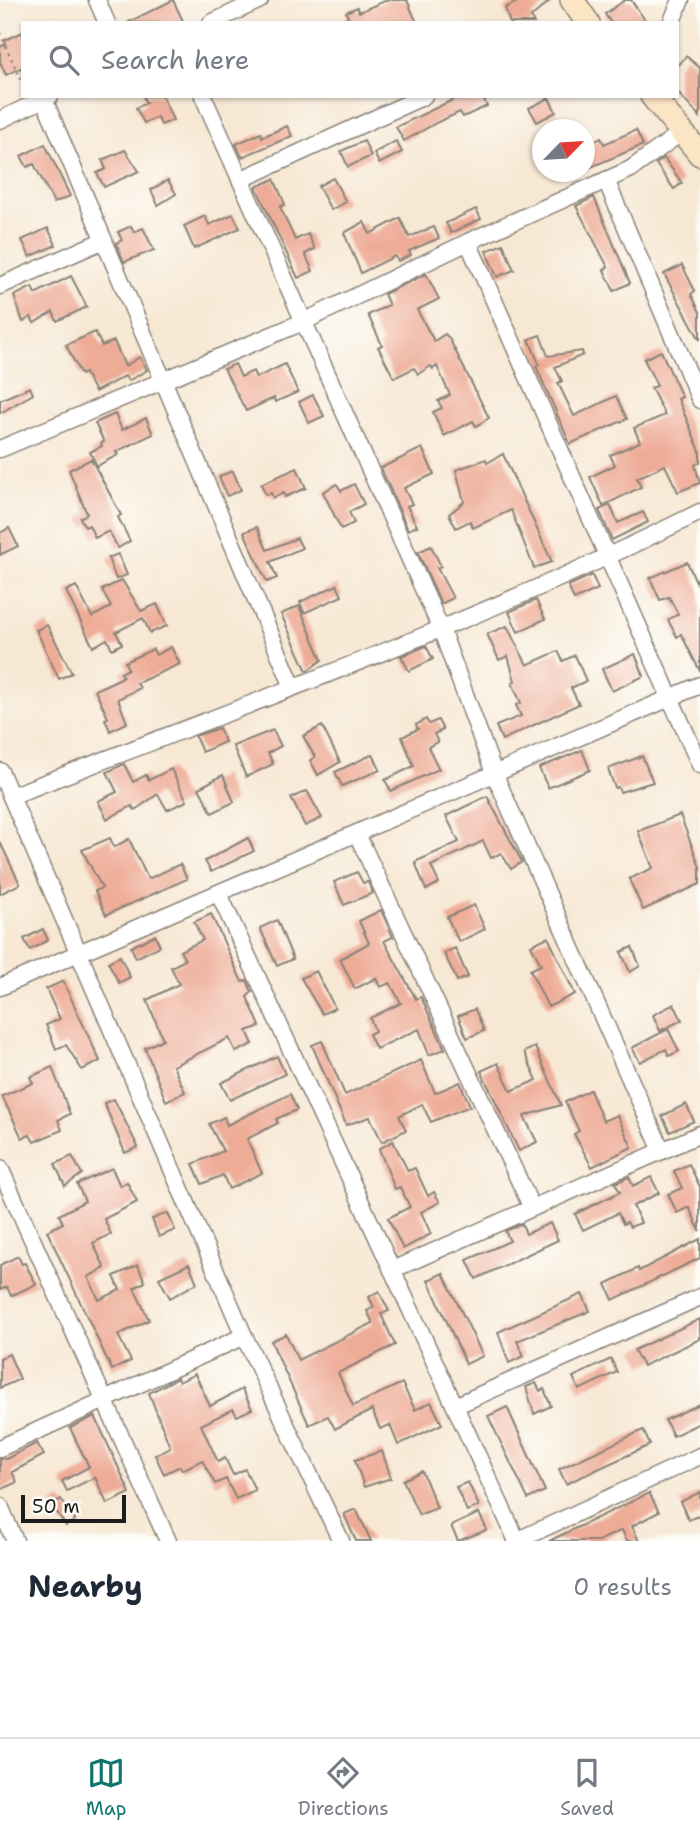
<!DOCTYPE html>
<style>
:root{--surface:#fff;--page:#f6f6f7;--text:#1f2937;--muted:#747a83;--line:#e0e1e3;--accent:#0f766e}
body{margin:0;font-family:"Shantell Sans",sans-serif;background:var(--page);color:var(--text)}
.compass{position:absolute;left:532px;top:119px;width:63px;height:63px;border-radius:50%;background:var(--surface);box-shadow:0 2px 5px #0004;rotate:65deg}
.scale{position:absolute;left:21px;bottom:18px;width:105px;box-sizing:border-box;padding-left:7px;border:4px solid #1c1c1c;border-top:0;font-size:19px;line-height:24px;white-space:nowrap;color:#1c1c1c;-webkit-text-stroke:5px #fdfcf7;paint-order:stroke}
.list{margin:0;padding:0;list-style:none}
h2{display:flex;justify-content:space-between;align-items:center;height:91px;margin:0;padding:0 28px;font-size:30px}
h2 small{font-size:23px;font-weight:400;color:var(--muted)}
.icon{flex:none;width:38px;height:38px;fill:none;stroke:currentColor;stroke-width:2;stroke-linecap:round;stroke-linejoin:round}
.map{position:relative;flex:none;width:700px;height:1541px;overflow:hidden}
.search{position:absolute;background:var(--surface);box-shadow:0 2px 5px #0004;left:21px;right:21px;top:21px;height:77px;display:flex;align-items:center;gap:18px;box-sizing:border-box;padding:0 24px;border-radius:0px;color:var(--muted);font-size:26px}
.sheet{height:196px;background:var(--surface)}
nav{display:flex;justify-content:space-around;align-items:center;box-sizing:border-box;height:98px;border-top:2px solid var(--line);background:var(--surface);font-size:19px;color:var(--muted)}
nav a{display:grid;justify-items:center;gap:4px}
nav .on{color:var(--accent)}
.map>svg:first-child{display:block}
</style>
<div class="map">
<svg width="700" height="1541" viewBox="0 0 700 1541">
<rect width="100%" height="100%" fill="#fdfcf7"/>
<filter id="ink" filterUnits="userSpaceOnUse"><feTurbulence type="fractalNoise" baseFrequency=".0143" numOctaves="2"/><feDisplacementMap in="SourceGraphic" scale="14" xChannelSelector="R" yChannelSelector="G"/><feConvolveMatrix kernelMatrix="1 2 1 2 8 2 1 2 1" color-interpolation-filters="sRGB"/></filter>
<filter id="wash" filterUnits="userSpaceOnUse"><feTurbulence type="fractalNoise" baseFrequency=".00686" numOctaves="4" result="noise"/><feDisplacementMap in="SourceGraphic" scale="28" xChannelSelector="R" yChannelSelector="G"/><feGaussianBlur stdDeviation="1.57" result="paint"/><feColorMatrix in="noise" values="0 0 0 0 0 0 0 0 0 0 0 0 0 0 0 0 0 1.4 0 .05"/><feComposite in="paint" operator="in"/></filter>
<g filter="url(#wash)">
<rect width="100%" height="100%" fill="#f7e8d4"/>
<g id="blocks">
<!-- building -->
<g fill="#eeab96">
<polygon points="173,0 184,23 127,23"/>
<polygon points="387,0 407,0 417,23 336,23 348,17 346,12 357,7 359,12"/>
<polygon points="521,0 551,0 531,17 534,23 510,23 505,8"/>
<polygon points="625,0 631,0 647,23 611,23 605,14"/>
<polygon points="23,32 23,67 6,75 0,62 0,47 6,44 5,40"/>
<polygon points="686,56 700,68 700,117 677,92 677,67"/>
<polygon points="143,96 162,96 173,120 161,125 157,117 144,123 136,108 146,103"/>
<polygon points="461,96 482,96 487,106 463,117 460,112 438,122 404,141 396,127"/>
<polygon points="549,98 556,112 537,122 529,108"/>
<polygon points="287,126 292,136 242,157 236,144 261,133 262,137"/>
<polygon points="636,130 643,145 584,170 584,158 591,155 586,145 601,138 604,144"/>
<polygon points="364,141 371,156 348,167 341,151"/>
<polygon points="396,141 402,152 379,164 374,153"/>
<polygon points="45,144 70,196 54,203 34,164 27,167 21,156"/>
<polygon points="125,150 139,171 104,187 97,173 106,169 102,160"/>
<polygon points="664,158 682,183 674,189 656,164"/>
<polygon points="333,178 346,202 331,210 318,186"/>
<polygon points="274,179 285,204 280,207 295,240 308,234 315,249 305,254 313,271 298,278 256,187"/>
<polygon points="168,180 176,194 158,205 151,190"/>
<polygon points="594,197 630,283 614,291 604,270 608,267 576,206"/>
<polygon points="476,209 481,219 451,233 446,223"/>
<polygon points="233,214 240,228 194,249 184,226 205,216 209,225"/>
<polygon points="400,218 409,237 434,227 439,238 409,251 411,255 398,261 395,256 361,273 344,233 364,222 370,234"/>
<polygon points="131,226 134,232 143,228 154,250 124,262 116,243 122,240 118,232"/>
<polygon points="48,228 56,245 30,257 22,240"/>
<polygon points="503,244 514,270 497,277 486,251"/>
<polygon points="682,265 695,291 691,294 700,312 700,340 664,274"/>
<polygon points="426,274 439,299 417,310 434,341 445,334 449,338 489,418 476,426 473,421 444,436 433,412 442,408 438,401 450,395 437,366 433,369 431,366 418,374 414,368 394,378 378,347 382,345 368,315 389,305 384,294"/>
<polygon points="71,276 87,307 57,321 53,312 34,323 31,317 23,322 14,296 32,287 35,294"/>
<polygon points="95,332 102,346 114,341 125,366 140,357 147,370 128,381 125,376 95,392 85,373 81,375 66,345"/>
<polygon points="540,335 548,356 582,351 583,355 555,367 562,381 558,383 574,416 616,396 627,419 570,444 536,366 539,364 529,339"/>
<polygon points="661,351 682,397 678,399 700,451 700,462 695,465 700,483 678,492 665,465 637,478 641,487 603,506 590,477 615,465 610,455 640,442 634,428 665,415 651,388 657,386 644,359"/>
<polygon points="235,364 241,377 253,371 256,378 285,364 298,392 275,402 274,398 246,411 224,369"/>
<polygon points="30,387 33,394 0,413 0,400"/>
<polygon points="313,395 324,416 309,423 299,402"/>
<polygon points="115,414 122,430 146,418 153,434 116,452 118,455 97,466 90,452 102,446 101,443 104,442 95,423"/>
<polygon points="422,448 434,474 404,488 412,504 407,506 417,526 408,530 381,468"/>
<polygon points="503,454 552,562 534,568 511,510 473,528 470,521 456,528 449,514 464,502 456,470 486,459 487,463"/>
<polygon points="91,459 121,515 118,517 130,541 118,548 109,531 95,538 89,525 85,527 80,518 87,514 69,470"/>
<polygon points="297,468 306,488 285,497 284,493 273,498 271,493 266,495 261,484"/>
<polygon points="233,471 241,490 227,496 219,476"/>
<polygon points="337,484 341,491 354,484 364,504 349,512 354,523 341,529 323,492"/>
<polygon points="610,505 618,523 643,512 648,522 612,540 599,510"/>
<polygon points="257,527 267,550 297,538 302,548 270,562 277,578 267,582 244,532"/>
<polygon points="9,528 18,546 0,555 0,533"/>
<polygon points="431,546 441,566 437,568 453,598 441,604 418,552"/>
<polygon points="118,554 127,575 116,579 108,558"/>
<polygon points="687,562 700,590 700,671 681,634 677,637 668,620 678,614 669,597 660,600 650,578"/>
<polygon points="592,575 598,589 574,600 568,586"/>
<polygon points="122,580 141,611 157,604 167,626 150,633 143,618 116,632 122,644 112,649 107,639 93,647 66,591 76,586 92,617 111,607 102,590"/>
<polygon points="337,585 342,596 304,613 300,602"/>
<polygon points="536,600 545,619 518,632 509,612"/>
<polygon points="299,606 322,660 307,671 281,614"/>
<polygon points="47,625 72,673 59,679 36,630"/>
<polygon points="507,626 527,665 558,651 563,661 575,655 586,681 571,688 579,704 502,740 496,726 521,716 516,705 521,703 512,683 515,681 508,656 499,660 487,634"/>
<polygon points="426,646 433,659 409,671 401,656"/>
<polygon points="171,647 180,664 137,683 140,688 118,699 127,723 110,731 105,719 108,718 95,690 123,677 121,673 128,669 125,662 153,649 156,655"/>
<polygon points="635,654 644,676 612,691 602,669"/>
<polygon points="426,719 429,724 438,720 443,730 434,734 438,742 428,747 439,769 391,791 385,780 414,766 402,737 418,729 416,725"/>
<polygon points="322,726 340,762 318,775 310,760 315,757 303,736"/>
<polygon points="219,728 225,742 202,752 195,736"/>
<polygon points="273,730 281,746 268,753 273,764 246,777 233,746"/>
<polygon points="582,750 590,770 548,788 539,768"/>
<polygon points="373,754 380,770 342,786 335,772"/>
<polygon points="642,756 653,782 620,792 618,787 615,788 608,769"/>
<polygon points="124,764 133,782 146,775 149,780 171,769 187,801 167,810 158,794 135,810 132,806 107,819 98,801 117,792 107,772"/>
<polygon points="223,775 234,802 212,813 199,788"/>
<polygon points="307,791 322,818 305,826 291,798"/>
<polygon points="487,796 522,862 511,869 501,853 491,858 483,841 431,866 439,883 426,890 415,862 459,842 446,816"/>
<polygon points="680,815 700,867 700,884 643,910 629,879 653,868 638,831"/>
<polygon points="110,838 114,847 129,839 148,879 180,864 187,879 106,915 95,891 102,888 82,850"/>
<polygon points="248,838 254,851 211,872 205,861"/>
<polygon points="0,842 20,884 0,894"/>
<polygon points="357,872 363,883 368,882 373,893 344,905 334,882"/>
<polygon points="474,905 485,929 459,942 447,917"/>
<polygon points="381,910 393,937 384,941 416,999 421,997 445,1049 429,1055 419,1029 376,1049 369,1034 375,1031 370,1018 401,1003 390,983 380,987 376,978 355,989 340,959 369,943 359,921"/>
<polygon points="211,914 242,982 247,980 252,992 247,997 260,1026 247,1031 253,1044 236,1052 229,1038 173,1066 185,1092 166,1101 145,1048 163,1039 147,1000 179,984 171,967 185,960 180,951 203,940 194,922"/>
<polygon points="277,920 293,959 277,966 260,928"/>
<polygon points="43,929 48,940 30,950 24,939"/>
<polygon points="155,935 160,946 136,958 131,947"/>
<polygon points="548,937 575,994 548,1007 530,970 541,965 531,945"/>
<polygon points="632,947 640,966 630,972 621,952"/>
<polygon points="455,948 468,977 457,981 444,953"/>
<polygon points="120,956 130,977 119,983 108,962"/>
<polygon points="316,971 335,1008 322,1014 301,978"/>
<polygon points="63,981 100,1061 82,1070 66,1045 56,1049 46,1025 60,1019 46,989"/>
<polygon points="674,1004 682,1020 660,1031 653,1015"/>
<polygon points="475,1009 484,1031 467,1038 458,1016"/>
<polygon points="668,1029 679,1051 669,1056 666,1049 640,1062 632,1048"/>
<polygon points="322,1041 345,1095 421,1060 435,1093 460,1082 470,1106 431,1122 422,1104 399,1116 406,1130 382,1142 370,1117 346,1125 312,1045"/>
<polygon points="535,1047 561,1105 524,1116 537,1142 519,1151 481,1071 498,1063 511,1091 537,1080 524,1052"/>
<polygon points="277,1056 285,1074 230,1100 221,1083"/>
<polygon points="52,1067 70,1114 58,1120 62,1130 34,1142 30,1135 22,1138 2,1096 33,1083 30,1077"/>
<polygon points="590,1090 603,1121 617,1115 632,1147 592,1167 574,1134 579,1131 565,1102"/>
<polygon points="290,1094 297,1110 276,1119 278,1123 247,1139 262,1173 229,1189 223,1175 202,1184 193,1164 223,1151 209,1124 224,1117 227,1125"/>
<polygon points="114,1099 138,1147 125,1153 104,1103"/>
<polygon points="686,1104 694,1121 670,1132 662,1116"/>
<polygon points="393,1141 408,1171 415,1168 428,1196 434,1192 440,1202 421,1212 431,1234 403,1249 388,1218 410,1207 400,1187 395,1189 379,1149"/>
<polygon points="72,1156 82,1174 65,1186 55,1164"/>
<polygon points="689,1164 700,1187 700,1231 689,1207 677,1213 668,1194 682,1188 674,1171"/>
<polygon points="112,1168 120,1186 127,1182 137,1202 104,1219 111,1234 93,1243 105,1268 88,1277 99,1300 120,1290 114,1276 138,1265 145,1282 134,1288 149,1320 118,1335 131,1361 112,1370 47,1231 63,1223 59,1215 85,1201 77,1184"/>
<polygon points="629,1177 633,1186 651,1177 659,1193 633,1206 641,1223 630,1227 627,1222 623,1224 618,1213 583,1230 575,1214 620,1192 615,1183"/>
<polygon points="168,1213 175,1230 159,1237 152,1219"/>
<polygon points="550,1223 558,1240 476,1279 467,1260 510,1241 505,1231 522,1224 526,1234"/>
<polygon points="700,1239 700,1258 613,1300 606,1284 638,1268 639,1271"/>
<polygon points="18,1256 22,1264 25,1263 36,1284 11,1296 7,1287 0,1290 0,1265"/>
<polygon points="189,1264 197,1283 170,1298 159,1278"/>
<polygon points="443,1273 483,1356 466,1364 428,1280"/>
<polygon points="379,1291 389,1311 381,1314 395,1345 338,1373 353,1406 402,1383 415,1410 431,1402 442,1424 398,1445 390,1425 380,1429 372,1410 335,1429 328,1416 309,1425 271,1341 286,1334 298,1360 373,1323 367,1311 374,1307 369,1297"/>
<polygon points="582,1294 590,1311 517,1341 524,1356 509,1363 498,1332"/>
<polygon points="700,1319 700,1339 643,1366 634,1350"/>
<polygon points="9,1354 20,1379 0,1388 0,1358"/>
<polygon points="611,1359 617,1372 579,1390 573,1377"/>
<polygon points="195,1374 210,1406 242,1389 252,1409 237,1416 233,1409 201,1425 218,1462 225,1458 233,1475 245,1469 255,1490 236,1499 226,1479 215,1484 202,1460 182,1470 180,1466 164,1474 155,1455 170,1447 149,1393 177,1378 179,1382"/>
<polygon points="536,1383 540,1391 544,1389 551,1406 534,1414 526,1387"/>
<polygon points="700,1404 700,1423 673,1436 665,1420"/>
<polygon points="507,1407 545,1491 528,1499 488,1416"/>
<polygon points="95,1416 130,1493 107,1504 95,1477 67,1491 62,1481 89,1467 70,1428"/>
<polygon points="643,1430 650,1445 566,1484 559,1469"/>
<polygon points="37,1443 44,1455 12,1472 17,1482 0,1490 0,1458 6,1459"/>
<polygon points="382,1451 391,1478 364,1487 355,1460"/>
<polygon points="422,1471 437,1508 419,1515 403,1480"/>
<polygon points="468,1482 479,1506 467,1511 456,1487"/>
<polygon points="700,1492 700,1515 689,1520 680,1502"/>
<polygon points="649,1493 659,1512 632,1526 639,1541 627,1541 622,1530 598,1541 549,1541"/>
<polygon points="61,1499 75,1520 66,1526 52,1505"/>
<polygon points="356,1509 365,1528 371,1541 356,1541 344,1514"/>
<polygon points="479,1513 487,1530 458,1541 451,1526"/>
</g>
</g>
</g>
<g filter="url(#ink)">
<use href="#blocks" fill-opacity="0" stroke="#8a8278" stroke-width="2"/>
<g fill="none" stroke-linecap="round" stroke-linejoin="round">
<!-- street casing -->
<g stroke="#8a8278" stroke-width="19">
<g id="street">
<polyline points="97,0 107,23"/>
<polyline points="211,23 260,0"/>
<polyline points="671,23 681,0"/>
<polyline points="203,96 441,629 494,773 662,1151"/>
<polyline points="44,99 293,687"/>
<polyline points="0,120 50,96"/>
<polyline points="240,180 424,96"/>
<polyline points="606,180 700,400"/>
<polyline points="468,242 700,765"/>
<polyline points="0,286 104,240"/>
<polyline points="0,449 303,322 468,242 631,169 682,132"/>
<polyline points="0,771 244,1336 341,1541"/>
<path d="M11 796C242 706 478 623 700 512"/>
<polyline points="357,834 532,1208"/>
<polyline points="219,894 517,1541"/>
<polyline points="0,987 700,685"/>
<polyline points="0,1168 168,1541"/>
<polyline points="392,1270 700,1134"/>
<polyline points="455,1406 700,1297"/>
<polyline points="0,1448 244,1336"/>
<polyline points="0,1506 15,1541"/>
<polyline points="516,1541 700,1456"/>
</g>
</g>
<!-- secondary casing -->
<g stroke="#8a8278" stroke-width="26">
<g id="secondary">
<polyline points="572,0 588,23"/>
<polyline points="652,96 700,154"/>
</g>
</g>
<!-- path -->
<polyline stroke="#8a8278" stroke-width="2.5" stroke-dasharray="2 5" stroke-linecap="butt" points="0,33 23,85"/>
<!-- street -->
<use href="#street" stroke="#fff" stroke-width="16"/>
<!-- secondary -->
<use href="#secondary" stroke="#fce5c4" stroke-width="23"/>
</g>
</g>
</svg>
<svg class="compass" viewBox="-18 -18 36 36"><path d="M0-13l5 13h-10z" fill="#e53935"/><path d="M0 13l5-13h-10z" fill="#747a83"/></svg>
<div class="scale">50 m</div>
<div class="search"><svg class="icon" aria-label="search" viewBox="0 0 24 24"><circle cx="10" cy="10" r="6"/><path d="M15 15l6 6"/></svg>Search here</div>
</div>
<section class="sheet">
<h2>Nearby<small>0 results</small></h2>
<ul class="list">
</ul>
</section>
<nav>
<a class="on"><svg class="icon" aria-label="map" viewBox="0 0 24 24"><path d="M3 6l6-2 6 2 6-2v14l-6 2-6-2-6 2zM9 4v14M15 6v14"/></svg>Map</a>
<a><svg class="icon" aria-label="directions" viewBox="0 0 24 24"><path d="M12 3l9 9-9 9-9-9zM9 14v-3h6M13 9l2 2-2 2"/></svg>Directions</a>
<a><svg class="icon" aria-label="saved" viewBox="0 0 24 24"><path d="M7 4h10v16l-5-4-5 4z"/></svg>Saved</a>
</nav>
